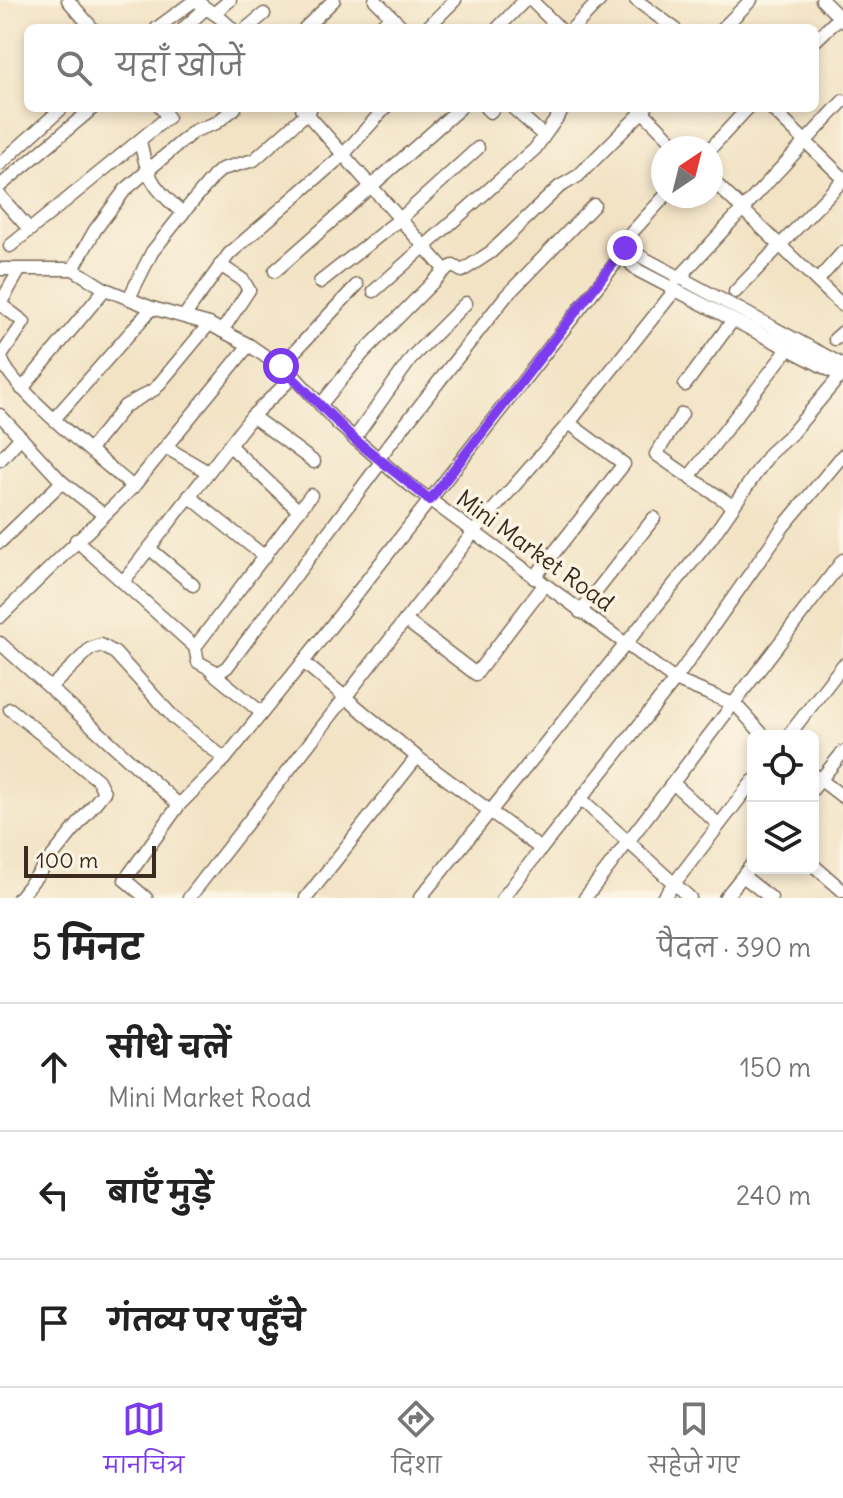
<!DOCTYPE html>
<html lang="hi">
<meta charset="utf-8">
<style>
:root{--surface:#fff;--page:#f2f2f2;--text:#222;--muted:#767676;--line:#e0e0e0;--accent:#7c3aed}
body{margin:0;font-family:Delius,"Playpen Sans Deva",sans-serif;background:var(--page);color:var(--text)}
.controls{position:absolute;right:24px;bottom:24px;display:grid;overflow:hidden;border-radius:12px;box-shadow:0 4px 12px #0003}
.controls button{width:72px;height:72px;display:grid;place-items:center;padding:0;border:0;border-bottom:2px solid var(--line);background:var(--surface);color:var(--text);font:40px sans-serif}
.compass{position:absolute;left:651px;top:136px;width:72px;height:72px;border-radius:50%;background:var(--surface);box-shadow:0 4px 12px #0003;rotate:35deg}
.scale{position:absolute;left:24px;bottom:20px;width:132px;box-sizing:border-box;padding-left:8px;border:4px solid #3b2a1e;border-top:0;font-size:22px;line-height:28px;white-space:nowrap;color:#3b2a1e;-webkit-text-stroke:6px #fcf5e5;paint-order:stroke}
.stop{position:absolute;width:24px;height:24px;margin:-18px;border:6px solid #7c3aed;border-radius:50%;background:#fff}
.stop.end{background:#7c3aed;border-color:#fff;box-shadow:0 2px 8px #0008}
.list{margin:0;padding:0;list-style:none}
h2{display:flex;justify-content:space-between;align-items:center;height:104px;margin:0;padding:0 32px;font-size:34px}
h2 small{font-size:26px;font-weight:400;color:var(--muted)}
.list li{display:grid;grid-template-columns:52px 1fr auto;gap:24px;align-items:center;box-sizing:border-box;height:128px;padding:0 32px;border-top:2px solid var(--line)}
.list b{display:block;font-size:30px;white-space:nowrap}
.list p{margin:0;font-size:26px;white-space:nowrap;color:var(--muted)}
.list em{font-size:26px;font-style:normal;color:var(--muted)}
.icon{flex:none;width:44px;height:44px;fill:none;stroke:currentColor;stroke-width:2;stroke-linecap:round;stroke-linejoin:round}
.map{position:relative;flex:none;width:843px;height:898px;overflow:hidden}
.search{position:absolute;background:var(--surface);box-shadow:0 4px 12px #0003;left:24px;right:24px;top:24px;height:88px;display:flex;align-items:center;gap:20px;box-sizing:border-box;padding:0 28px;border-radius:12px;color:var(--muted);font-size:30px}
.sheet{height:488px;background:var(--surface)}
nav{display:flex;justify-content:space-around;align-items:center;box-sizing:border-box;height:112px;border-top:2px solid var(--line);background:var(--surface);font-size:22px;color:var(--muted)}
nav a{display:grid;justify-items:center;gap:4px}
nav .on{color:var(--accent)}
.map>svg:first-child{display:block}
</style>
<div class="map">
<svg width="843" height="898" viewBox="0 0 843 898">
<rect width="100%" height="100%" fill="#fcf5e5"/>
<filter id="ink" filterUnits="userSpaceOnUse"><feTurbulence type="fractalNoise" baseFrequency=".0125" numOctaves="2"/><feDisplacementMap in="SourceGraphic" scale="16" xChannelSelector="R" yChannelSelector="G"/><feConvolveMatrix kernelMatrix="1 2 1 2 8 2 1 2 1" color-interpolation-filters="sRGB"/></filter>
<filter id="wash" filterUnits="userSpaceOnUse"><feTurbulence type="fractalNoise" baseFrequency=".006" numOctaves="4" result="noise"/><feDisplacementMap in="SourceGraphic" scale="32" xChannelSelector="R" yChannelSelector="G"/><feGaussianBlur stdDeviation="1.8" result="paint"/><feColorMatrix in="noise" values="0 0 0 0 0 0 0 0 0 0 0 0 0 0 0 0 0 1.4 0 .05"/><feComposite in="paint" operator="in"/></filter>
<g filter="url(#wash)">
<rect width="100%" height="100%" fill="#f2e3c5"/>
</g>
<g filter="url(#ink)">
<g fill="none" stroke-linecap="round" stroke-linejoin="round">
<!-- minor casing -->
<g stroke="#7b6b58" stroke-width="15">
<g id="minor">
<polyline points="68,0 92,28"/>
<path d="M196 0C208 12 218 13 231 28"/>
<polyline points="375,0 403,28"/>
<polyline points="531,0 559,28"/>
<polyline points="636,0 674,28"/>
<polyline points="822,0 843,21"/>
<polyline points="217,11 230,0"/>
<polyline points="157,28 195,0"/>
<polyline points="184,28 205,9"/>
<polyline points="247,28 264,14"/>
<polyline points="305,28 334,0"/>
<polyline points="379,28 391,16"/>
<polyline points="427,28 455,0"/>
<polyline points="498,28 525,0"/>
<polyline points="573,28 600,0"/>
<polyline points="723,28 751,0"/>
<polyline points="815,41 843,14"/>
<polyline points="302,108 445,270"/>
<polyline points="486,108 490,112 494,108"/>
<polyline points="513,108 543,135"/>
<polyline points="639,108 679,148"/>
<polyline points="771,108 843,178"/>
<polyline points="711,148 748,108"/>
<polyline points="0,164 62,108"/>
<polyline points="711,179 843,306"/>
<polyline points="0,186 93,108"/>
<polyline points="0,196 30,230"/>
<polyline points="183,213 214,176 222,169 254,160 310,110"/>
<polyline points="10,246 168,117 161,108"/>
<polyline points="625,248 632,265 639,271 843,377"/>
<polyline points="625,248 843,365"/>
<polyline points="220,265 243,280 249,290 222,331"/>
<polyline points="0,269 73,269 105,289 152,308 209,324 249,345 294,376 337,423 403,480 675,680 736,705 764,736"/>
<polyline points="73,269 95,230 125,190 194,131 216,123 235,108"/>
<polyline points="275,271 460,108"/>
<polyline points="678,279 843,101"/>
<polyline points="817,281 843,252"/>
<polyline points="320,282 400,219 478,148"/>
<polyline points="374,291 535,149 564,108"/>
<polyline points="735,292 843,180"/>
<path d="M129 298 152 252 183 213C153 188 148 179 140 141"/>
<path d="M0 304 24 322 1 356C5 385 107 464 133 487"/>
<polyline points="0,304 19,271"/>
<polyline points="185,315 229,254 343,155 385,108"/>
<polyline points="835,339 843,332"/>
<polyline points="281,366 357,285"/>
<polyline points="685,385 733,320"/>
<polyline points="22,389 105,289"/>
<polyline points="322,403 363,353 445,270 453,266 462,271 491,252 559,187 578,176 646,108"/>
<polyline points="682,414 656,454 689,477"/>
<polyline points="0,415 62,482 104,515"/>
<polyline points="252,416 314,462"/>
<polyline points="55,418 152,308"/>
<polyline points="354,439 413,356 466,303"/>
<polyline points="229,445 299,511"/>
<polyline points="167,448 208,472"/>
<polyline points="90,449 125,406 155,389 209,324"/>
<polyline points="378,459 506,296 594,205"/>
<polyline points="0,460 21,437"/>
<polyline points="189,496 265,557"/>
<polyline points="733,506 689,477 788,349"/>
<polyline points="76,540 195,647 198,662 218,673 227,667 381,462"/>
<polyline points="0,542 62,482"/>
<polyline points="150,549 193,585"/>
<polyline points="534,578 624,464 569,423"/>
<polyline points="123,582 252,416 294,376"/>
<polyline points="580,612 654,518"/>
<polyline points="0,617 133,487 249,345"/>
<polyline points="405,620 476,674 544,585"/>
<polyline points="0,643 50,688"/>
<polyline points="195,647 311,495"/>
<polyline points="303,662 614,265 625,248 625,240 665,196"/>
<polyline points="213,673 262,713"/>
<polyline points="10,709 98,780 104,792 19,898"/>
<polyline points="788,736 843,665"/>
<polyline points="813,774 843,797"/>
<polyline points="674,784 719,825"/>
<polyline points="813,789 843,752"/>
<polyline points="581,799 690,898"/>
<polyline points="179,805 50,688 90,649 101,645 115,653 174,718 225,759"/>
<polyline points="541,849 675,680 783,527 843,455"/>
<polyline points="813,865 843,891"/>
<polyline points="743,876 771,898"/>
<polyline points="146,898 125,880 179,805 225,759 303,662 417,757"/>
<polyline points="189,898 473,533 569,423 675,290"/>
<polyline points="306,898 417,757 541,849 503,898"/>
<polyline points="420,898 710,540 770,453 792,433 840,376"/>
<polyline points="585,898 843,560"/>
<polyline points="663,898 753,781"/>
<polyline points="725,898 753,863"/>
</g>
</g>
<!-- minor -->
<use href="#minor" stroke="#fff" stroke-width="12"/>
</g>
</g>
<g fill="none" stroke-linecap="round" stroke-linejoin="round" filter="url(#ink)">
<!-- route -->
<polyline stroke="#7c3aed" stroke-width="10" points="281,366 354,439 430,500 625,248"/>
</g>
<g text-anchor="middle" stroke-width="7" stroke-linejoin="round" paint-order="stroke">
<!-- street labels -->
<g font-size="24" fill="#3b2a1e" stroke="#fcf5e5">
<text transform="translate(535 551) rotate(36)" y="8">Mini Market Road</text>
</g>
</g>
</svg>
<div class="controls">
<button><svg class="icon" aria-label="locate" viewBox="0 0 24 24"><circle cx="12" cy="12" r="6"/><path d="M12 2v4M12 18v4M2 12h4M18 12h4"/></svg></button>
<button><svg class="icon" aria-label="layers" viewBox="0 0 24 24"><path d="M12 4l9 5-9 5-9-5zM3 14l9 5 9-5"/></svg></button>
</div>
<svg class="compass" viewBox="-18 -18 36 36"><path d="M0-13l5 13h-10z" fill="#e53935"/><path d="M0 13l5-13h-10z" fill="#767676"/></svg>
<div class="scale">100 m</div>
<div class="stop" style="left:281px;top:366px"></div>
<div class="stop end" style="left:625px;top:248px"></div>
<div class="search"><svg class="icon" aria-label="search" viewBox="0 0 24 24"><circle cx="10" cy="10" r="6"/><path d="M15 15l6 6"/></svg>यहाँ खोजें</div>
</div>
<section class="sheet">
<h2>5 मिनट<small>पैदल · 390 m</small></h2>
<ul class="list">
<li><svg class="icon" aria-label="ahead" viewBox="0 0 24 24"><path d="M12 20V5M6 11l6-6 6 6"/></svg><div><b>सीधे चलें</b><p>Mini Market Road</p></div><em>150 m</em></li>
<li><svg class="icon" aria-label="left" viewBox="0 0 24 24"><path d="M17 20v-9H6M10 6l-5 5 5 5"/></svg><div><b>बाएँ मुड़ें</b></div><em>240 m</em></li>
<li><svg class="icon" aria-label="arrive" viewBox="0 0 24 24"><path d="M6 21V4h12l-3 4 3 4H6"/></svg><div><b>गंतव्य पर पहुँचे</b></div></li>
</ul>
</section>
<nav>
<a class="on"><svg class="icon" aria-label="map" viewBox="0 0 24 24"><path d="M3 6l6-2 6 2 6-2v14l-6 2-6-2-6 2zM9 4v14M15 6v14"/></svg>मानचित्र</a>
<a><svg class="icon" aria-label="directions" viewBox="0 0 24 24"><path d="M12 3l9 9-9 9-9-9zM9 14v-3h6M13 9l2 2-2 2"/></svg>दिशा</a>
<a><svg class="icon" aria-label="saved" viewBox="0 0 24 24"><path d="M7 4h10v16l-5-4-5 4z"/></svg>सहेजे गए</a>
</nav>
